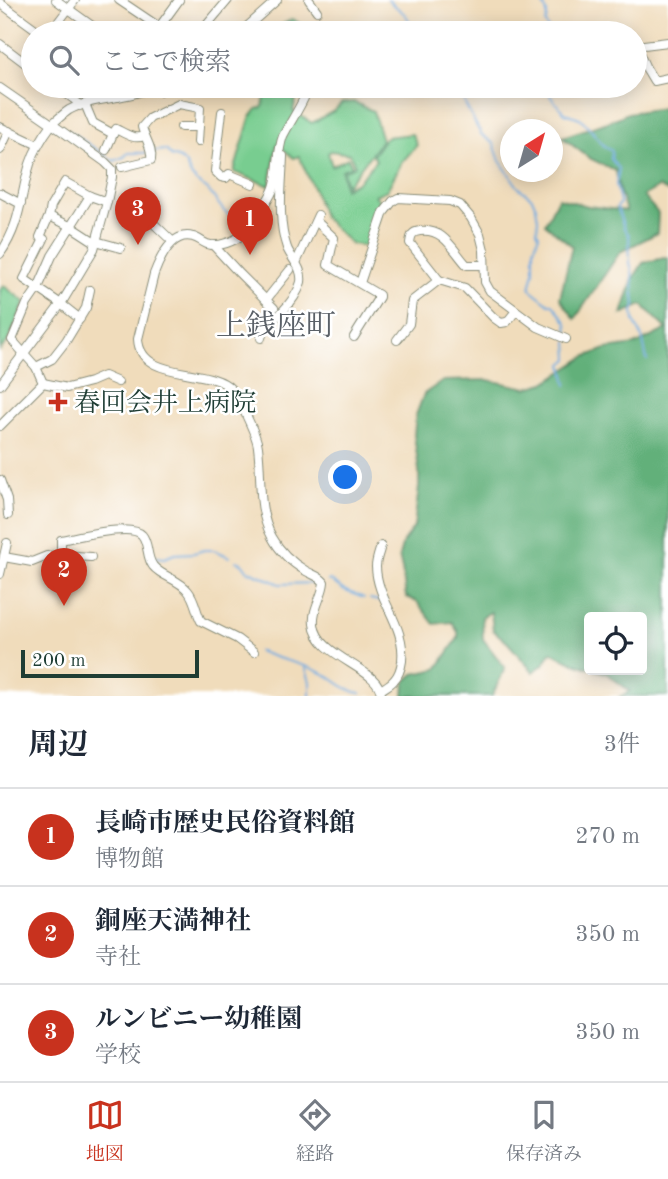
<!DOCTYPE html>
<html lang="ja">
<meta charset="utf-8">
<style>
:root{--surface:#fff;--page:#f2f2f3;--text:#1f2937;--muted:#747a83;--line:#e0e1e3;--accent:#c8321e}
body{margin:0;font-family:"Old Standard TT","Noto Serif JP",serif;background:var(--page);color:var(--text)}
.controls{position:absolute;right:21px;bottom:21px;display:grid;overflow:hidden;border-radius:7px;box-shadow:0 4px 18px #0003}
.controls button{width:63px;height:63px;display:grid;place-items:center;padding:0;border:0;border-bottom:2px solid var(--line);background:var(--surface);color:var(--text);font:35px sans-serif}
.compass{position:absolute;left:500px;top:119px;width:63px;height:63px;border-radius:50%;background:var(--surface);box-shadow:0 4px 18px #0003;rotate:37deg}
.scale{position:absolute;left:21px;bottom:18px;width:178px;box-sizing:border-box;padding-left:7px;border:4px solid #1f3d34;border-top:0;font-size:19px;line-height:24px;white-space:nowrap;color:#1f3d34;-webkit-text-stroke:5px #fff;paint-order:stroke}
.you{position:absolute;left:346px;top:478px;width:24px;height:24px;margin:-18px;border:5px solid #fff;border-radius:50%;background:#1a73e8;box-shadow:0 0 0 10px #1a73e833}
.badge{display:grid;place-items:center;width:46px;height:46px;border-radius:50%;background:var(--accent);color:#fff;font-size:23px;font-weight:700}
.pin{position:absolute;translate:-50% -58px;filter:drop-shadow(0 2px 4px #0008)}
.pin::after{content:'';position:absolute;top:37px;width:24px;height:21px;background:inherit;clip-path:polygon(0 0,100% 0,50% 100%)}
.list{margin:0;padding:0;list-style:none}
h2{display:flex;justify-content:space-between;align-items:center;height:91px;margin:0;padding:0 28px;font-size:30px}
h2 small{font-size:23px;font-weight:400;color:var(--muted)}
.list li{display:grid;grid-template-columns:46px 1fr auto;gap:21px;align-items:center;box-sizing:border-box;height:98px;padding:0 28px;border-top:2px solid var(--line)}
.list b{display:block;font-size:26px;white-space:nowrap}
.list p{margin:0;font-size:23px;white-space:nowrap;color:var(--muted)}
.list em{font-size:23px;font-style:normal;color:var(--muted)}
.icon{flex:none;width:38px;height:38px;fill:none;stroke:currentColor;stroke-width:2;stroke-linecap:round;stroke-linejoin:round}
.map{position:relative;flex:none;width:668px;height:696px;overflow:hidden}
.search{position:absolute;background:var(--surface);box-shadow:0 4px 18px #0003;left:21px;right:21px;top:21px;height:77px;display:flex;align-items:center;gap:18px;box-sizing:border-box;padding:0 24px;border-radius:38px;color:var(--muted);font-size:26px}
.sheet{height:385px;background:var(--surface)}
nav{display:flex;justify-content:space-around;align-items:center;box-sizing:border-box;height:98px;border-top:2px solid var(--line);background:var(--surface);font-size:19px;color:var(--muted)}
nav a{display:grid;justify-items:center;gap:4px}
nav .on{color:var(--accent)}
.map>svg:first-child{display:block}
</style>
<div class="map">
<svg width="668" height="696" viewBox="0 0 668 696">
<rect width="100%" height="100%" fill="#fff"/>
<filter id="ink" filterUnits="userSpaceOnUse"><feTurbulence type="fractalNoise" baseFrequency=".0143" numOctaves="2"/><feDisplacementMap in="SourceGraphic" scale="14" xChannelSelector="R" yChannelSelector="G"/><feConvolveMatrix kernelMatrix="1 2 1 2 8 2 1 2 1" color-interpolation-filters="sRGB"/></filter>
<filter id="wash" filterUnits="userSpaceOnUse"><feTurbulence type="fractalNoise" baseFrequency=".00686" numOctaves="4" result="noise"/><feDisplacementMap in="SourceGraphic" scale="28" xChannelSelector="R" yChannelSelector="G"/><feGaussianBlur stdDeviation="1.57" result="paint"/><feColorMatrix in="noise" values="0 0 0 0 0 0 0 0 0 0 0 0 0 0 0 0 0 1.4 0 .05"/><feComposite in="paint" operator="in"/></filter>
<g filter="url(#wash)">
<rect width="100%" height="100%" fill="#f0dcbb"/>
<!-- green -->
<g fill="#78cd90" stroke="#4c8562" stroke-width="2">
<polygon points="293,19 307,29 309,33 271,33 274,29"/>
<polygon points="267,86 292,86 298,90 293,111 312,123 334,111 342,103 354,102 373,111 382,140 346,186 343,171 355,166 350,154 331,151 328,153 332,166 348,158 352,166 342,170 344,189 359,181 376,160 373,155 386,137 412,134 417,145 402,162 387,190 375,195 382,204 370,242 365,246 351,244 323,217 314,190 299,156 294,158 277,144 270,186 234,172 250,118 257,109 263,107"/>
<polygon points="4,286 25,302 8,341 0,350 0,290"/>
</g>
<!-- forest -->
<g fill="#62b07a" stroke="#407657" stroke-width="2">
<polygon points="664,108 668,138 668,192 659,187 643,196 658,213 657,233 620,252 575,319 560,298 572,246 545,224 558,198 588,206 626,211 619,190 616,171 589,158 562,137 608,122 628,113"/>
<polygon points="668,257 668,696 621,696 630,691 606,673 595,670 642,670 642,617 589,617 589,668 572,662 551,652 544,664 533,672 508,643 493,630 491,612 482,617 483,639 505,668 492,696 404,696 405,682 414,674 437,669 458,638 458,632 452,622 434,624 417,602 406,597 402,569 399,556 403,542 414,527 419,487 419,470 414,435 416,415 424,394 443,381 488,380 527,388 545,383 585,357 606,349 635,345 667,329 642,305 622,314 633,279 643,263"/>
</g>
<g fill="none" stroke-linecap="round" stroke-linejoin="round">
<!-- stream -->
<g stroke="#6eabe0" stroke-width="2">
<path d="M388 0C394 6 404 12 407 17 411 23 412 28 417 33"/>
<path d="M540 0C545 9 550 13 545 23L550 33"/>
<polyline points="460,86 465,104 481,134 494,144 500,161 518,187 532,198 536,207 538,219 537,231 539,235 534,248 534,271 530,289 549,304 553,304 567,323 568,335"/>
<polyline points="552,86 550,96 565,113 580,118 586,124 604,146 612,151 611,159 619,169 616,184 620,203 617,207 624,228 629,235 630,263 632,271 635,306 633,312 634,321 642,337 647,360"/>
<polyline points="69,131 114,161 124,157 128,153 146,153"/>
<polyline points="155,151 166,150 171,156 180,159 185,163 192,177 198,183 208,190 224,211 229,215"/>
<polyline points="567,385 563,364 569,359 568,341"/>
<polyline points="155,557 165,558 174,554 194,553 204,550 214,550 230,557"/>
<polyline points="236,561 242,563 247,570 280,584 319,583"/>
<polyline points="328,581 330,580 343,590 364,598"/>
<polyline points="370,599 383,602"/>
<path d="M258 651C280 661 305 663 326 675 337 681 348 692 361 693"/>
<polyline points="305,666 310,682 310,696"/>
</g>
</g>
</g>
<g filter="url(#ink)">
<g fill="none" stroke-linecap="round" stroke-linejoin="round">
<!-- minor casing -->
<g stroke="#888c78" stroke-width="10">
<g id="minor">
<polyline points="56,0 102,33"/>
<polyline points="119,0 168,33"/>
<polyline points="309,0 317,11"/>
<polyline points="0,3 41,33"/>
<polyline points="50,33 75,0"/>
<polyline points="155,33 179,0"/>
<polyline points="200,33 228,0"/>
<polyline points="219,33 231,33"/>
<polyline points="240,33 277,0"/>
<polyline points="668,42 636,46 645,66 654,81 668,78"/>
<polyline points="0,44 33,69"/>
<polyline points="56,86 75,100 80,106"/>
<polyline points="112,86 115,88 118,97"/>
<path d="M304 86 306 93 304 98C298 111 289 124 283 136 277 152 279 169 275 184 273 195 251 226 243 234 235 241 218 248 207 244 202 242 198 238 193 237 172 231 160 258 154 274L138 339C140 382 211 366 231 389 239 398 257 436 258 447 262 477 257 510 272 537 280 552 292 563 306 571 313 575 319 576 324 582 323 596 312 609 314 624 317 658 382 668 381 696"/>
<path d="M0 88 52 124C57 120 63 114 69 110 93 96 129 100 154 86"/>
<polyline points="146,91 160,91 169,86"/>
<path d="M85 104 93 123 113 134 116 129C126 134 134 140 144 136"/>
<polyline points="222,112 215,171 221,177 226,178 229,174 253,184"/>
<polyline points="0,127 38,145"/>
<polyline points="181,127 199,127"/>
<polyline points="0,150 9,131"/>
<polyline points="106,150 113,134"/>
<path d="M122 167 151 160C153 148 145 139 142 127L150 118 179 104 200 108 198 142"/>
<polyline points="0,193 21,204"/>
<polyline points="127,212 151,221 172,241"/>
<polyline points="49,216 72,227 92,240 121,248"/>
<polyline points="316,221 334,238 328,265 379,295 379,297 354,337"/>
<polyline points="213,245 239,273 274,308"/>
<path d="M0 254C21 224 20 197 30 164 35 149 43 136 52 124L105 162 112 169V177L107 202 94 249 61 304 0 385"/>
<polyline points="296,263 318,215"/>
<path d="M439 280 410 243C411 235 412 232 420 231 443 228 452 248 465 263L467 265H484"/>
<polyline points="360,283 384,212 393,201 398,198 450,201 460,205 471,218 480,234 484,250 485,282 490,291 538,327 566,339"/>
<polyline points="266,300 290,270"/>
<polyline points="80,319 61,304 24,279 44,239 40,237 49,216 51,206 65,182 90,196 107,202"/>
<path d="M261 338C264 325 272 322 280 314 289 305 298 294 301 282 303 268 292 260 287 248 277 220 282 185 283 156"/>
<polyline points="397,340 409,324 412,301 439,280 465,288 494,318 501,323 507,322 515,312"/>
<polyline points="36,367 52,359 66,341 86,308 90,290"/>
<polyline points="43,383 36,367 12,340 27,304 38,288 52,256 90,196"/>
<polyline points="0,426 43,383 67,388 90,382 104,376 118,382"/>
<polyline points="0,480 7,500 8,515"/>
<polyline points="61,555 91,557"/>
<path d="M4 557 32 562 47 556 61 555V540C75 537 132 523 142 535 149 543 146 557 153 566 162 577 179 579 188 591 195 599 196 612 201 621L237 639 254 652"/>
<polyline points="0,574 7,543"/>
<path d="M381 690C385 687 391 684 394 680 399 675 401 668 402 661 406 625 377 601 376 567 376 560 379 553 381 546"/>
</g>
</g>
<!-- minor -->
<use href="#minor" stroke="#fff" stroke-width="8"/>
</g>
</g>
<!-- markers -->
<path fill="#c8321e" stroke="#fff" stroke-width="2.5" d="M54.5 391.5h7v7h7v7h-7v7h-7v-7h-7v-7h7z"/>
<g text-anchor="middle" stroke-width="5" stroke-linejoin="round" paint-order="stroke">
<!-- poi labels -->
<g font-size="26" fill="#1f3d34" stroke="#fff" text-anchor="start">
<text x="74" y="411">春回会井上病院</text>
</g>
<!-- quarter labels -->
<g font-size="30" fill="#5b6168" stroke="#fff">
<text x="276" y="335">上銭座町</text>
</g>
</g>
</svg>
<div class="controls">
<button><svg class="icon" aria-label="locate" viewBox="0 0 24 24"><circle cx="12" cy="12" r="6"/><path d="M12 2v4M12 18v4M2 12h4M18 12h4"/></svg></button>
</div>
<svg class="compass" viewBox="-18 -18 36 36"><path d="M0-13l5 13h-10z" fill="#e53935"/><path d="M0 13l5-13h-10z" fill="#747a83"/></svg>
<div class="scale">200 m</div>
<div class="you"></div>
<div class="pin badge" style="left:250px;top:255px">1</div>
<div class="pin badge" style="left:64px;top:606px">2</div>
<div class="pin badge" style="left:138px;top:245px">3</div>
<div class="search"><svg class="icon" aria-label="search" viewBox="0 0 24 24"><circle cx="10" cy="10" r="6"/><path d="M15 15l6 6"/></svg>ここで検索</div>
</div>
<section class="sheet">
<h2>周辺<small>3件</small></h2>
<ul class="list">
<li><span class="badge">1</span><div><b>長崎市歴史民俗資料館</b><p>博物館</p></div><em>270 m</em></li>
<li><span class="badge">2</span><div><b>銅座天満神社</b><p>寺社</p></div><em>350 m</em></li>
<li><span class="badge">3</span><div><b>ルンビニー幼稚園</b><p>学校</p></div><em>350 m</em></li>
</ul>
</section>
<nav>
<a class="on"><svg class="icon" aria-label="map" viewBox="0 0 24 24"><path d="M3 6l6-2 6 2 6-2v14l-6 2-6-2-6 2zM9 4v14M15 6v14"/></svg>地図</a>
<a><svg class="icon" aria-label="directions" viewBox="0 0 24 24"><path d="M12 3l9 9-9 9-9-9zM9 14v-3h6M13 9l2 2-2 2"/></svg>経路</a>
<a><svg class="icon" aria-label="saved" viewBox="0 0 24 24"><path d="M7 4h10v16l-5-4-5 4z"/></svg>保存済み</a>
</nav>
